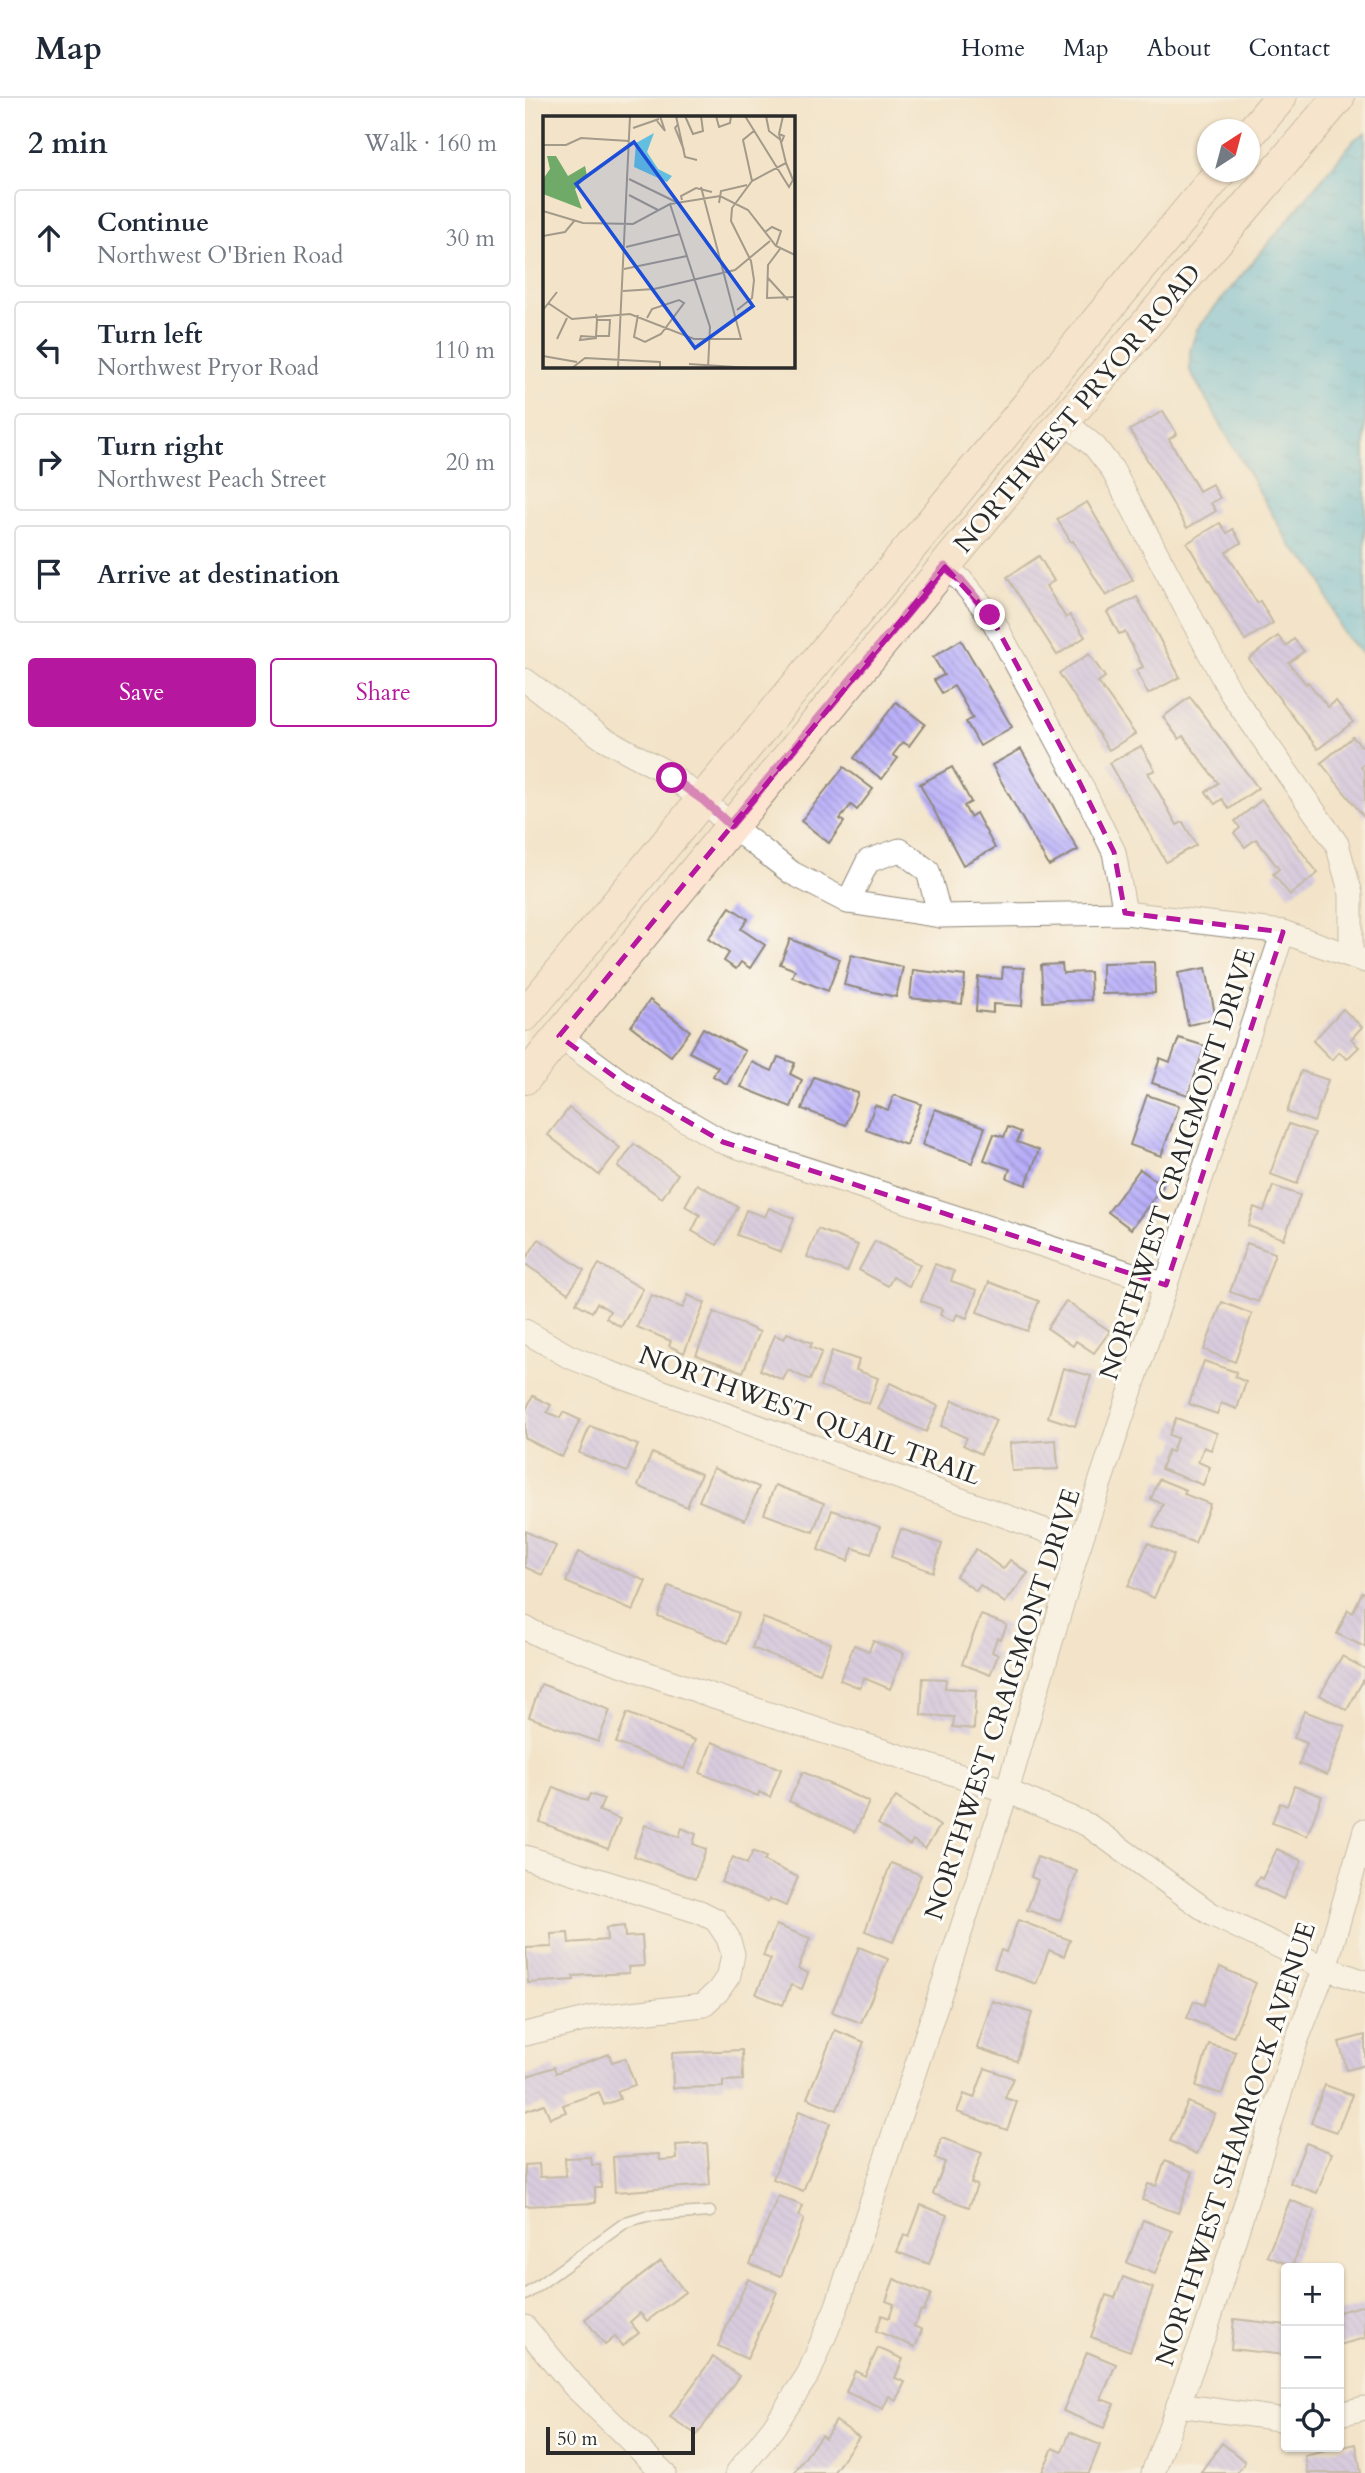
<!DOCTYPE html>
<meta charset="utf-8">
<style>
:root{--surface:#fff;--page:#f6f6f7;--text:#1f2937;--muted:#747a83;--line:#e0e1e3;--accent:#b5179e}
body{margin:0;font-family:Cardo,serif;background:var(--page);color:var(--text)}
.controls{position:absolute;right:21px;bottom:21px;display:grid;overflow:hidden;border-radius:7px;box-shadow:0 2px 5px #0004}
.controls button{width:63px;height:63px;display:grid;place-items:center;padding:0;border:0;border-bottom:2px solid var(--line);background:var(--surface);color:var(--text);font:35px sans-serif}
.compass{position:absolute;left:672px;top:21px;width:63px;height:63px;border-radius:50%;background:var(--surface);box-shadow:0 2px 5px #0004;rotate:36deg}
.scale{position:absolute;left:21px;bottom:18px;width:149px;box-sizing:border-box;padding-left:7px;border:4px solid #2b2b2b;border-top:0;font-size:19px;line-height:24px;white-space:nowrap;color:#2b2b2b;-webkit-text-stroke:5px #fdfcf7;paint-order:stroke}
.stop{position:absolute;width:21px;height:21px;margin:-16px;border:5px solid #b5179e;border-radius:50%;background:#fff}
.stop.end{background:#b5179e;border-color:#fff;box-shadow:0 2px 7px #0008}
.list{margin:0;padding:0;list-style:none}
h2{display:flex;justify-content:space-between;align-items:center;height:91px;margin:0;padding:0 28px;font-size:30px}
h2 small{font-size:23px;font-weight:400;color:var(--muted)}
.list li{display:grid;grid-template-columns:46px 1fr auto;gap:21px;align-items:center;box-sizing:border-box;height:98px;margin:0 14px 14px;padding:0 14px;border:2px solid var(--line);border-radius:7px}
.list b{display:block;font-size:26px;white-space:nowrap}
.list p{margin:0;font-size:23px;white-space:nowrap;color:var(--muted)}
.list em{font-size:23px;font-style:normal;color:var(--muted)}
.actions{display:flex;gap:14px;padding:21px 28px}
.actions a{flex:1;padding:16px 0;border:2px solid var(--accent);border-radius:7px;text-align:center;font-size:24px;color:var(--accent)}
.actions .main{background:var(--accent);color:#fff}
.icon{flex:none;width:38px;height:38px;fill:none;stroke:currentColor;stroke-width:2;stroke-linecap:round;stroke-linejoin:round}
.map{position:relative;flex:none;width:840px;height:2375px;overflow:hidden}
header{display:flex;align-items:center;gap:42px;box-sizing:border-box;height:98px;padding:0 35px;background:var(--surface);border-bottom:2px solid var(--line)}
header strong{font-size:33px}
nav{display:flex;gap:38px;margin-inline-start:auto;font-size:24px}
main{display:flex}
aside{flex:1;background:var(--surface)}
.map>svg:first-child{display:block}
</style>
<header>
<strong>Map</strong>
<nav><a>Home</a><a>Map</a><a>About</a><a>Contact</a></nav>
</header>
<main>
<aside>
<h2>2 min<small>Walk · 160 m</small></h2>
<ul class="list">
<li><svg class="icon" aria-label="ahead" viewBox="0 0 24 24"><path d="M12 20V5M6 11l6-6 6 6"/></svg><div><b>Continue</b><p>Northwest O'Brien Road</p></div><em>30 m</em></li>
<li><svg class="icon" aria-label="left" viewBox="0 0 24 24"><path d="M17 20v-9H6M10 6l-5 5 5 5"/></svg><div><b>Turn left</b><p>Northwest Pryor Road</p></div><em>110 m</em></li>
<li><svg class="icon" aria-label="right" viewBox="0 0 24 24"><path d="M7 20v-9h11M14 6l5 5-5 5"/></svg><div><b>Turn right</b><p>Northwest Peach Street</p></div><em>20 m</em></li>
<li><svg class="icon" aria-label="arrive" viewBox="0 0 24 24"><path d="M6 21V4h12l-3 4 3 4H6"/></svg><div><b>Arrive at destination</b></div></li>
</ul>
<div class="actions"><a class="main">Save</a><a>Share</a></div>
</aside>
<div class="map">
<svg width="840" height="2375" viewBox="0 0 840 2375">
<defs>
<pattern id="water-ripples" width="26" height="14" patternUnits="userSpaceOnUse" patternTransform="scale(1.75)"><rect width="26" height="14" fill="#62bfe0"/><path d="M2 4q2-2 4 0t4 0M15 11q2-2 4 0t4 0" fill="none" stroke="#519bb6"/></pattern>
<pattern id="building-back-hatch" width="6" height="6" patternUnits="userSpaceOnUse" patternTransform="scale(1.75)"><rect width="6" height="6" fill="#b7adf9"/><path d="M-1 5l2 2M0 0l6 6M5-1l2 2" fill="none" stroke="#958dca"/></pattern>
</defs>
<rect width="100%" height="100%" fill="#fdfcf7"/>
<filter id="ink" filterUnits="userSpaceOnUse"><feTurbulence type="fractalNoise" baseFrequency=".0143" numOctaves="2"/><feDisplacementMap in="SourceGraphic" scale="14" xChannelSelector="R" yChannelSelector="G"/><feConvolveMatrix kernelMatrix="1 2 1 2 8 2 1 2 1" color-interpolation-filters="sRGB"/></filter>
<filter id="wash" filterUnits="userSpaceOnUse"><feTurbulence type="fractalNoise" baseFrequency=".00686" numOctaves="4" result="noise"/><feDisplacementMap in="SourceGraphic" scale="28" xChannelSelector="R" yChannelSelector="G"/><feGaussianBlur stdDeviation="1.57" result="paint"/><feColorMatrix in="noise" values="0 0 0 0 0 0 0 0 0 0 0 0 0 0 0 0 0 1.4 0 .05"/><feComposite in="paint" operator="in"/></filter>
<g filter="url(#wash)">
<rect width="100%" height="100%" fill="#f3e4c9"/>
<!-- water -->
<polygon fill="url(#water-ripples)" stroke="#467586" stroke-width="2" points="840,35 840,560 818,535 791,473 765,447 665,273 665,253 672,231 830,41"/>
<g id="blocks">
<!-- building -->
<g fill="url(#building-back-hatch)">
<polygon points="638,313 652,336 644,341 674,393 687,386 695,400 686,405 691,413 662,430 605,332"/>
<polygon points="562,404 608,482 581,498 548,443 546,444 532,421"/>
<polygon points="695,425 702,435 708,431 716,445 701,454 732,505 735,503 748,525 720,542 662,445"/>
<polygon points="514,458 529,483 521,488 541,520 545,517 560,539 532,557 482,479"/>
<polygon points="612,499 655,579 623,596 611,572 618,569 600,534 594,536 582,514"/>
<polygon points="753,538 761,548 769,541 779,553 764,565 781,586 783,584 803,609 811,603 828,624 793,651 724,561"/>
<polygon points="436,542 487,629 455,648 441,624 448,620 429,588 417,595 409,582 419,577 408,559"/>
<polygon points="564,556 580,579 573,584 610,636 584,652 534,575"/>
<polygon points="665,599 733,690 704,711 697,701 690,706 681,694 693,685 658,638 654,641 638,619"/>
<polygon points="371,604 400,626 384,648 378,644 368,657 373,660 357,681 329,660"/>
<polygon points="828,639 836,648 840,645 840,665 836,669 840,674 840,720 796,665"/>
<polygon points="616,648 630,672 623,675 652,727 658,724 671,747 641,764 584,665"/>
<polygon points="496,651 553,752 524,768 467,667"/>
<polygon points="319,669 348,691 332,712 326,707 315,721 319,724 304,745 276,723"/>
<polygon points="427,669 446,704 439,708 445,719 451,715 470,750 438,767 395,686"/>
<polygon points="737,702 793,775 765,797 748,776 754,771 731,741 720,749 709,735 715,730 710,723"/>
<polygon points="205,809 223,821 216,831 240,847 225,870 216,864 211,871 199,863 204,855 183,841"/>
<polygon points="265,841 315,861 303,893 267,879 270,872 255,866"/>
<polygon points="326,857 378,869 371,899 319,887"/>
<polygon points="629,864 630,895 577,896 577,865"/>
<polygon points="537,866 538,875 565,874 566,902 518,904 516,867"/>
<polygon points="478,869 499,870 497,908 468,906 468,915 451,913 453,879 477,881"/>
<polygon points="681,870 691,921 663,927 653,875"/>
<polygon points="388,872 440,878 437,906 385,900"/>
<polygon points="125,902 165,933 146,958 106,928"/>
<polygon points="818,911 837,929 826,941 834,949 822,961 814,954 807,962 788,943"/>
<polygon points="178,930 220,953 202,986 188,978 193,969 164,954"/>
<polygon points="654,940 680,948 663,997 627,985 635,960 645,964"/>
<polygon points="253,959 270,965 265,976 277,982 266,1009 216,989 227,964 247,973"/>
<polygon points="776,973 803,982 789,1024 762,1014"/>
<polygon points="289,979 333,995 321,1027 277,1011"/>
<polygon points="369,997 396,1006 381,1047 341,1032 350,1007 363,1012"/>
<polygon points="622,997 654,1008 636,1058 605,1047"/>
<polygon points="44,1010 95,1050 74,1077 23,1037"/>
<polygon points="410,1011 460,1029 447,1065 397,1047"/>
<polygon points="764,1026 790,1035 772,1086 745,1076"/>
<polygon points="483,1029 496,1034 492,1044 514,1052 501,1087 482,1080 485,1071 459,1062 469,1036 479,1039"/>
<polygon points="109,1046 153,1076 137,1100 93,1069"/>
<polygon points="615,1071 638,1088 606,1131 583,1114"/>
<polygon points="172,1086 213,1109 192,1147 167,1133 175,1117 160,1108"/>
<polygon points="748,1088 775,1097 759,1141 723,1128 729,1109 739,1113"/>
<polygon points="244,1110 269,1120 256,1154 212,1137 221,1112 240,1119"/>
<polygon points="293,1131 333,1147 322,1174 282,1159"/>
<polygon points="14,1141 59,1172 43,1195 0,1166 0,1162"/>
<polygon points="350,1143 395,1167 384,1188 368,1179 363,1188 334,1172"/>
<polygon points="722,1145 750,1155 733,1204 705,1194"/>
<polygon points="74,1166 118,1191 96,1229 81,1220 85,1213 72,1205 67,1214 51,1205"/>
<polygon points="410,1166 429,1173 426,1183 452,1192 442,1220 432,1216 429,1223 415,1217 417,1211 396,1203"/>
<polygon points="464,1184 514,1203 502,1233 452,1214"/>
<polygon points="126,1197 158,1210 163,1197 180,1205 159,1255 144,1248 146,1243 112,1229"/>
<polygon points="541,1203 585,1233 569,1255 551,1243 548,1248 522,1230"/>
<polygon points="697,1204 727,1216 710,1264 679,1252"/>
<polygon points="189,1214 235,1234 218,1274 171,1257"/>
<polygon points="262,1235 287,1245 285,1249 297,1254 285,1282 263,1272 258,1282 235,1272 250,1237 259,1241"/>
<polygon points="307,1253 334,1262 331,1272 353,1280 344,1306 295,1288"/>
<polygon points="679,1263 711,1274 710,1279 721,1284 712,1311 696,1305 692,1316 664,1306"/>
<polygon points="538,1270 566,1278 550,1328 523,1319"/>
<polygon points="365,1285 413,1308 401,1334 353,1311"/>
<polygon points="8,1298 26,1307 22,1314 35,1320 38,1314 55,1322 37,1359 0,1340 0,1313"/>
<polygon points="428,1302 471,1322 456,1356 438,1347 442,1340 416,1328"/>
<polygon points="651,1320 692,1335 686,1352 679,1349 673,1364 685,1369 678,1387 636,1371 643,1352 647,1354 652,1340 644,1337"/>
<polygon points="65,1328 113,1347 102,1374 54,1355"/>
<polygon points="531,1342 533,1371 487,1373 485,1345"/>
<polygon points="127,1355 176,1376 162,1409 113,1388"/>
<polygon points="188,1370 234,1389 220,1422 174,1403"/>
<polygon points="634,1381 661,1392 659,1396 685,1406 670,1445 628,1429 638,1406 626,1401"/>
<polygon points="250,1387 299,1405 288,1434 239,1416"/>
<polygon points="307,1412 355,1429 346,1456 328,1450 323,1463 293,1452"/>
<polygon points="376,1431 417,1446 408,1474 366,1459"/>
<polygon points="0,1433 31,1448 17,1477 0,1469"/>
<polygon points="623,1445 649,1457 629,1500 603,1488"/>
<polygon points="451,1451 478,1471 485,1462 503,1475 480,1505 455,1487 451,1493 431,1478"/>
<polygon points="53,1454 121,1483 108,1513 41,1484"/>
<polygon points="144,1488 214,1515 203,1545 133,1518"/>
<polygon points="837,1494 840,1495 840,1549 812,1536 823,1512 828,1515"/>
<polygon points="456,1517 482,1527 476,1541 472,1540 467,1554 473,1557 465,1577 437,1566"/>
<polygon points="238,1520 306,1545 295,1575 227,1550"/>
<polygon points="348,1543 379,1555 365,1591 339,1580 335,1590 315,1582 329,1547 344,1553"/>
<polygon points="817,1558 840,1571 840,1579 822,1612 795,1597"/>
<polygon points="398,1580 421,1581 420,1590 451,1592 449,1631 428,1629 429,1619 396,1617"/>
<polygon points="16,1586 85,1612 73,1644 4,1619"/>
<polygon points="779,1613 820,1628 802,1677 774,1666 782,1645 769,1640"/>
<polygon points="102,1615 170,1642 159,1671 91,1645"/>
<polygon points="187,1644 256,1671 245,1699 234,1694 233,1698 175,1675"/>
<polygon points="278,1674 344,1704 330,1734 264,1703"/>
<polygon points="769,1688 797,1698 782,1738 747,1725 755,1705 762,1708"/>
<polygon points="29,1689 62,1703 65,1696 79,1701 74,1713 95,1721 83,1751 15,1724"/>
<polygon points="371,1699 415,1728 400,1751 388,1742 385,1747 353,1726"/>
<polygon points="120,1727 154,1739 157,1730 171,1736 168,1746 181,1751 170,1781 109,1758"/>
<polygon points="752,1751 777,1763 758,1801 730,1787 734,1779 737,1781"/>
<polygon points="228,1753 241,1759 239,1763 273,1779 261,1808 245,1801 243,1804 196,1784 208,1759 222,1766"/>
<polygon points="512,1759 552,1773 535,1823 502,1812 513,1782 506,1779"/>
<polygon points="366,1765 396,1777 368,1844 340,1833"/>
<polygon points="493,1822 545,1842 539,1858 524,1852 511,1886 469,1870 476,1852 481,1854"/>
<polygon points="251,1827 285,1840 273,1871 283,1875 277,1891 266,1887 258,1907 231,1896 246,1861 238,1858"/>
<polygon points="99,1828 100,1839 117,1838 119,1868 103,1869 104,1875 48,1878 49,1882 3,1885 1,1850 27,1849 26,1836 43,1835 44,1845 82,1842 81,1830"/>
<polygon points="334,1849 363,1861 336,1925 307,1914"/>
<polygon points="695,1869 731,1885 708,1939 662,1920 669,1903 679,1907"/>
<polygon points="467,1903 507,1915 492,1963 452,1950"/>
<polygon points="310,1932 339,1944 312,2012 282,2000"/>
<polygon points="840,1937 840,1967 822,1972 814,1944"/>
<polygon points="684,1946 711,1954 697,1996 671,1988"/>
<polygon points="217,1952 218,1982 198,1983 198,1989 148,1990 147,1955"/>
<polygon points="84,1956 87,1964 100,1960 110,1987 92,1993 95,2001 79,2007 74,1994 38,2007 41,2014 25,2020 19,2006 0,2013 0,1979 29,1969 31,1975"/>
<polygon points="460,1970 488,1980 480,2000 492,2004 482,2032 432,2014 439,1996 449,2000"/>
<polygon points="800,1987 827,1997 812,2034 786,2025"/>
<polygon points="663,2004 690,2016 672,2056 645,2043"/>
<polygon points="274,2013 305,2025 278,2093 248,2081"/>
<polygon points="417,2040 457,2055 446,2085 452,2087 444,2109 408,2096 420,2064 410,2060"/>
<polygon points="182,2045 185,2087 90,2094 88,2059 134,2056 135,2062 152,2061 151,2047"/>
<polygon points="781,2045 807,2055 792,2095 765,2085"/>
<polygon points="66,2059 67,2067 75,2067 76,2090 70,2090 70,2105 0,2108 0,2067 14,2066 15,2079 41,2078 40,2060"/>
<polygon points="640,2063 668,2074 653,2115 617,2102 623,2086 631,2088"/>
<polygon points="253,2098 278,2108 274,2118 279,2121 256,2178 225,2166"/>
<polygon points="765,2102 790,2112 767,2168 742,2158"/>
<polygon points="396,2107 422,2117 404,2166 372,2154 379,2137 384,2139"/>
<polygon points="618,2122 647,2133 630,2176 602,2165"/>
<polygon points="136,2163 160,2194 122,2223 115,2215 105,2224 114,2235 97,2248 90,2239 80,2247 60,2221"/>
<polygon points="598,2179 628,2190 605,2253 566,2239 581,2197 590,2200"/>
<polygon points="223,2181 252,2194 222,2261 193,2248"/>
<polygon points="369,2181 406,2196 399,2213 396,2212 389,2228 397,2232 390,2249 351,2233 357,2217 364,2220 369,2206 361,2203"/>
<polygon points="839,2207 840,2240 814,2247 814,2214"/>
<polygon points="709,2221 761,2227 761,2257 706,2251"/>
<polygon points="353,2250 378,2261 370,2280 380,2284 371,2302 364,2298 358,2311 321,2294 330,2273 340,2278"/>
<polygon points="562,2254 591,2266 576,2301 589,2306 579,2330 538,2313"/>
<polygon points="188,2259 214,2278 172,2337 145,2319"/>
<polygon points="311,2323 334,2339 308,2375 269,2375 296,2337 300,2340"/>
<polygon points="545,2334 575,2347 564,2375 517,2374 528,2350 537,2354"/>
<polygon points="697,2345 720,2364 712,2375 675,2375"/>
<polygon points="831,2346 836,2375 783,2375 780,2358"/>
</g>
</g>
</g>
<g filter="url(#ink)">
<use href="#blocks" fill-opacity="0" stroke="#8f887a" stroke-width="2"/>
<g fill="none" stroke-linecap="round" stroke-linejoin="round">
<!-- service casing -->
<g stroke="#8f887a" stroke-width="13">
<polyline id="service" points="0,2197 101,2124 121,2118 185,2114"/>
</g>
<!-- minor casing -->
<g stroke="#8f887a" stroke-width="25">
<g id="minor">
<polyline points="539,323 570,349 587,371 706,595 812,746 826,796 826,857"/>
<polyline points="420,469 436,482 465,517 551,677 589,754 600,815"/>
<polyline points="0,582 76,639 139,673 178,702 205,727 267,775 323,804 415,818 600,815 758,834 840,863"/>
<polyline points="323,804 343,763 375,752 403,773 415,818"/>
<polyline points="34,938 102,988 198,1044 641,1187"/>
<polyline points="0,1233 43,1258 83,1274 555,1445"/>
<polyline points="0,1530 18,1539 173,1593 482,1693 563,1727 686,1816 800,1870 840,1884"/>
<polyline points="0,1759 175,1814 191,1822 203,1840 208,1856 204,1877 193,1893 178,1907 71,1919 0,1936"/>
<polyline points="0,2229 49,2288 139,2375"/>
<polyline points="653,2307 761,2322"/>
<polyline points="814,2316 840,2310"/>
<polyline points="212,2375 248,2330 284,2275 312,2208 482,1693 555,1445 758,834"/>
<polyline points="628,2375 682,2229 771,1944 800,1870 840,1732"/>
</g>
</g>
<!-- secondary casing -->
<g stroke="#8f887a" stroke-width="34">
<g id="secondary">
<polyline points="724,37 755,0"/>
<polyline points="0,917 695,74"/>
<polyline points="0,980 539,323 813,0"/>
</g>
</g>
<!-- service -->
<use href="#service" stroke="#fff" stroke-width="10"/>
<!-- minor -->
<use href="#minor" stroke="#fff" stroke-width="23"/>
<!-- secondary -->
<use href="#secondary" stroke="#fde4d1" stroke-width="32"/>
</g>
</g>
<g fill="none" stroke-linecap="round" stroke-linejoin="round" filter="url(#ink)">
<!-- route -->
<polyline stroke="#b5179e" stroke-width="9" points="147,680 178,702 205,727 420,469 436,482 465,517"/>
</g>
<!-- marked area -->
<path d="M0 0H840V2375H0ZM420 469 465 517 551 677 589 754 600 815 758 834 641 1187 198 1044 102 988 34 938Z" fill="#f3e4c9" fill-opacity=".55" fill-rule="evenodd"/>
<path fill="none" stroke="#b5179e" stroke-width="5" stroke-dasharray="14 9" stroke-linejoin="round" d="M420 469 465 517 551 677 589 754 600 815 758 834 641 1187 198 1044 102 988 34 938Z"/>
<g text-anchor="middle" stroke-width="6" stroke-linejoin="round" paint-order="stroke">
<!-- street labels -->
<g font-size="26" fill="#2b2b2b" stroke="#fdfcf7">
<text transform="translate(552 310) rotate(-50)" y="9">NORTHWEST PRYOR ROAD</text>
<text transform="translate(652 1066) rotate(-72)" y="9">NORTHWEST CRAIGMONT DRIVE</text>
<text transform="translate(285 1317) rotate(20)" y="9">NORTHWEST QUAIL TRAIL</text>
<text transform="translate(477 1606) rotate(-72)" y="9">NORTHWEST CRAIGMONT DRIVE</text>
<text transform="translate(710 2046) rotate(-72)" y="9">NORTHWEST SHAMROCK AVENUE</text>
</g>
</g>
<!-- overview -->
<g transform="translate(18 18)">
<rect width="252" height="252" fill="#f3e4c9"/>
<path d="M4 40H13L25 60 42 50 44 60 32 73 39 93 0 78V63L7 53Z" fill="#6faa69"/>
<path d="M111 17 104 36 115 53 129 60 124 66 91 51 93 27Z" fill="#62bfe0"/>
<path fill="none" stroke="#a39a8a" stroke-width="2" d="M133 0 142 41 154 44M142 0 150 18 160 15 158 0M173 0 176 11 187 7 188 0M202 0 246 71 250 64 243 47M223 0 226 15 239 25 241 20 236 18M114 5 122 15 117 0M135 8 132 12 141 34M90 12 116 3M0 29H23L38 22 86 25M86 63 133 86M209 65 200 24 212 14M86 79 115 94M139 84 138 80 153 72 169 76M176 87 178 75 204 69M127 88 167 211 165 252M0 95 40 107 90 108 127 88 177 80 205 94 233 130 252 139M222 116 229 111 238 115 233 130M0 120 22 116 32 104M83 131 137 118M237 133 225 149 224 182 252 181M81 153 144 140M225 162 245 184M80 175 111 173 192 154 227 125M5 187 29 203 87 198 151 223H198L158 71M0 194 14 176M194 194 209 182 211 164 208 145 188 105 189 92 209 65 243 47 236 18 240 0M53 198 54 204 53 220V222L37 224 38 220 53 221M95 199 91 221 102 226 118 218 141 187 136 184 109 193 104 202M53 220H66L67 204H54M14 223 24 202M0 240 34 246M146 248 208 252M29 252 42 242 117 246V252M75 252 87 0"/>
<path fill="#1d4ed8" fill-opacity="0.15" stroke="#1d4ed8" stroke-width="3.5" d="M91 26 210 190 152 232 33 68Z"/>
<rect width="252" height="252" fill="none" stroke="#2b2b2b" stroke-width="3.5"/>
</g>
</svg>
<div class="controls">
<button>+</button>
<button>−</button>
<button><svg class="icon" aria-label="locate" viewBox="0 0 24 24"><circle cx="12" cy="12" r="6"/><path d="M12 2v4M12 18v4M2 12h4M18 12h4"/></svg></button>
</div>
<svg class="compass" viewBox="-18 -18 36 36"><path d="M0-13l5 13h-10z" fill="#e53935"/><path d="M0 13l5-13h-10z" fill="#747a83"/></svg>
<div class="scale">50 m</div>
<div class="stop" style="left:147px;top:680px"></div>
<div class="stop end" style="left:465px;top:517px"></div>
</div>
</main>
